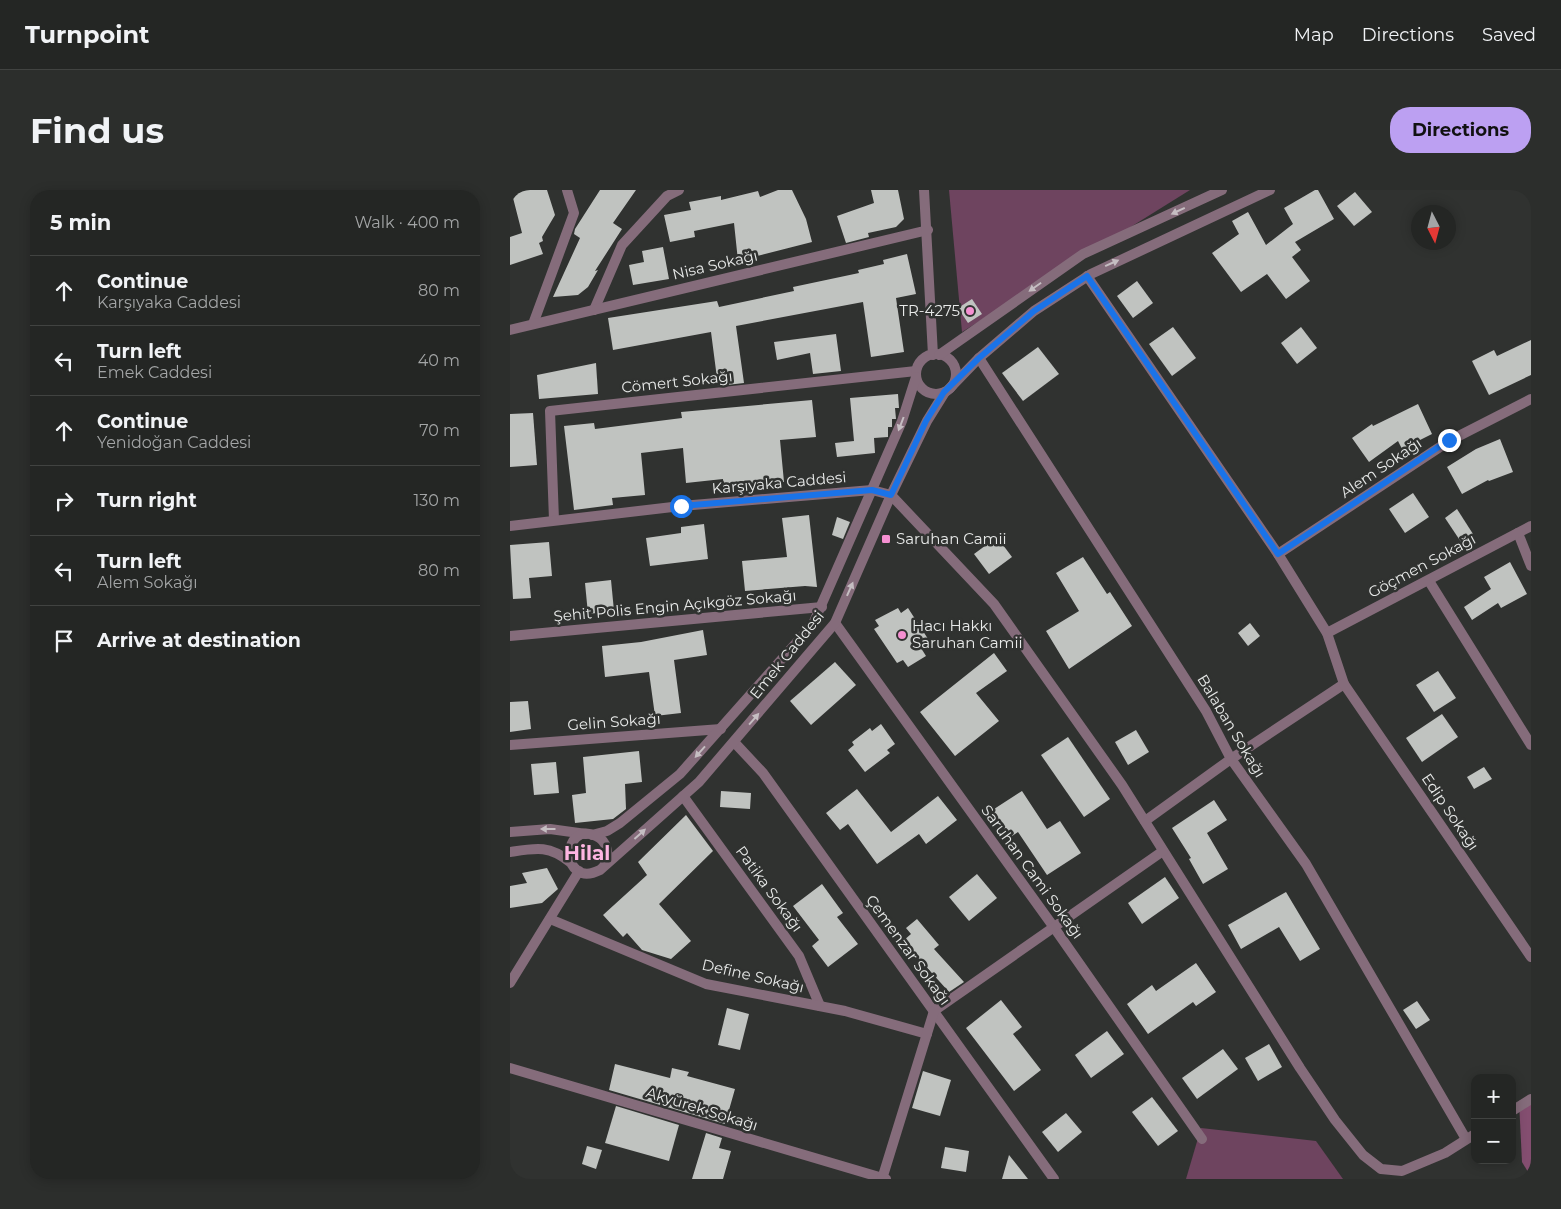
<!DOCTYPE html>
<meta charset="utf-8">
<style>
:root{--surface:#242624;--page:#2c2e2c;--text:#f1f3f6;--muted:#a3a5a6;--line:#414341;--accent:#bca0f2}
body{margin:0;font-family:Montserrat,sans-serif;background:var(--page);color:var(--text)}
.controls{position:absolute;right:15px;bottom:15px;display:grid;overflow:hidden;border-radius:10px;box-shadow:0 2px 12px #0003}
.controls button{width:45px;height:45px;display:grid;place-items:center;padding:0;border:0;border-bottom:1px solid var(--line);background:var(--surface);color:var(--text);font:25px sans-serif}
.compass{position:absolute;left:901px;top:15px;width:45px;height:45px;border-radius:50%;background:var(--surface);box-shadow:0 2px 12px #0003;rotate:174deg}
.stop{position:absolute;width:15px;height:15px;margin:-11px;border:4px solid #1a73e8;border-radius:50%;background:#fff}
.stop.end{background:#1a73e8;border-color:#fff;box-shadow:0 1px 5px #0008}
.list{margin:0;padding:0;list-style:none}
h2{display:flex;justify-content:space-between;align-items:center;height:65px;margin:0;padding:0 20px;font-size:21px}
h2 small{font-size:16px;font-weight:400;color:var(--muted)}
.list li{display:grid;grid-template-columns:32px 1fr auto;gap:15px;align-items:center;box-sizing:border-box;height:70px;padding:0 20px;border-top:1px solid var(--line)}
.list b{display:block;font-size:19px;white-space:nowrap}
.list p{margin:0;font-size:16px;white-space:nowrap;color:var(--muted)}
.list em{font-size:16px;font-style:normal;color:var(--muted)}
.icon{flex:none;width:28px;height:28px;fill:none;stroke:currentColor;stroke-width:2;stroke-linecap:round;stroke-linejoin:round}
.map{position:relative;flex:none;width:1021px;height:989px;overflow:hidden;border-radius:20px}
header{display:flex;align-items:center;gap:30px;box-sizing:border-box;height:70px;padding:0 25px;background:var(--surface);border-bottom:1px solid var(--line)}
header strong{font-size:24px}
nav{display:flex;gap:28px;margin-inline-start:auto;font-size:18px}
.intro{display:flex;align-items:center;justify-content:space-between;box-sizing:border-box;height:120px;padding:0 30px}
h1{margin:0;font-size:35px}
.button{padding:12px 22px;border-radius:20px;background:var(--accent);color:#111;font-size:18px;font-weight:700}
main{display:flex;gap:30px;padding:0 30px}
aside{flex:1;background:var(--surface);border-radius:20px;box-shadow:0 2px 12px #0003}
.map>svg:first-child{display:block}
</style>
<header>
<strong>Turnpoint</strong>
<nav><a>Map</a><a>Directions</a><a>Saved</a></nav>
</header>
<div class="intro"><h1>Find us</h1><a class="button">Directions</a></div>
<main>
<aside>
<h2>5 min<small>Walk · 400 m</small></h2>
<ul class="list">
<li><svg class="icon" aria-label="ahead" viewBox="0 0 24 24"><path d="M12 20V5M6 11l6-6 6 6"/></svg><div><b>Continue</b><p>Karşıyaka Caddesi</p></div><em>80 m</em></li>
<li><svg class="icon" aria-label="left" viewBox="0 0 24 24"><path d="M17 20v-9H6M10 6l-5 5 5 5"/></svg><div><b>Turn left</b><p>Emek Caddesi</p></div><em>40 m</em></li>
<li><svg class="icon" aria-label="ahead" viewBox="0 0 24 24"><path d="M12 20V5M6 11l6-6 6 6"/></svg><div><b>Continue</b><p>Yenidoğan Caddesi</p></div><em>70 m</em></li>
<li><svg class="icon" aria-label="right" viewBox="0 0 24 24"><path d="M7 20v-9h11M14 6l5 5-5 5"/></svg><div><b>Turn right</b></div><em>130 m</em></li>
<li><svg class="icon" aria-label="left" viewBox="0 0 24 24"><path d="M17 20v-9H6M10 6l-5 5 5 5"/></svg><div><b>Turn left</b><p>Alem Sokağı</p></div><em>80 m</em></li>
<li><svg class="icon" aria-label="arrive" viewBox="0 0 24 24"><path d="M6 21V4h12l-3 4 3 4H6"/></svg><div><b>Arrive at destination</b></div></li>
</ul>
</aside>
<div class="map">
<svg width="1021" height="989" viewBox="0 0 1021 989">
<rect width="100%" height="100%" fill="#303230"/>
<!-- green -->
<g fill="#6e445f">
<polygon points="439,0 680,0 452,142"/>
<polygon points="691,938 806,951 833,989 676,989"/>
</g>
<!-- forest -->
<polygon fill="#844e70" points="1021,905 1021,987 1012,972 1009,911"/>
<!-- building -->
<g fill="#c0c3c0">
<polygon points="1,0 37,0 45,25 32,47 33,51 29,53 33,64 0,75 0,47 12,43"/>
<polygon points="90,0 126,0 103,33 112,39 85,81 88,80 78,97 68,105 43,107 70,48 64,44 65,39"/>
<polygon points="268,0 282,0 296,29 302,52 228,71 224,33 184,41 185,47 160,52 154,25 181,20 179,12 211,6 211,10 248,1 250,7"/>
<polygon points="361,0 388,0 394,29 386,37 358,43 359,47 336,53 327,26 364,13"/>
<polygon points="805,0 808,0 824,29 785,52 791,60 782,67 800,91 776,109 757,84 731,102 702,63 729,44 722,31 738,22 756,55 783,34 774,18"/>
<polygon points="845,2 862,22 844,36 827,16"/>
<polygon points="153,57 159,89 123,95 119,75 134,72 132,61"/>
<polygon points="397,64 406,104 386,108 394,162 361,167 353,112 226,136 234,193 208,196 201,142 103,160 98,128 207,111 209,117 284,101 283,97 349,83 348,80 374,74 373,70"/>
<polygon points="627,91 643,113 623,128 607,106"/>
<polygon points="462,109 472,124 458,133 448,118"/>
<polygon points="663,137 686,168 662,186 639,154"/>
<polygon points="791,137 807,158 787,174 771,153"/>
<polygon points="326,144 331,181 303,184 300,163 267,170 264,152"/>
<polygon points="1021,150 1021,185 979,205 962,171 984,160 987,166"/>
<polygon points="528,157 549,184 513,211 492,183"/>
<polygon points="86,173 88,204 29,209 27,185"/>
<polygon points="388,204 389,218 385,218 386,229 382,229 382,237 378,237 378,247 364,248 365,263 327,267 325,253 344,251 340,208"/>
<polygon points="302,210 306,247 270,250 274,292 213,297 213,289 176,293 173,258 131,263 135,305 102,308 103,315 64,320 54,236 84,233 85,239 172,228 171,222"/>
<polygon points="908,214 922,244 892,259 888,251 859,272 842,248 862,234 863,236"/>
<polygon points="23,223 27,275 0,277 0,224"/>
<polygon points="990,249 1003,282 979,291 978,290 952,304 937,277 966,259"/>
<polygon points="903,303 919,327 895,343 879,319"/>
<polygon points="947,319 963,344 951,352 935,328"/>
<polygon points="299,325 307,397 295,396 235,401 232,371 277,367 272,328"/>
<polygon points="327,327 340,332 333,349 322,345"/>
<polygon points="194,334 198,369 140,376 136,348 171,343 171,337"/>
<polygon points="487,347 502,367 479,384 464,364"/>
<polygon points="39,352 42,386 19,388 21,408 3,409 0,355"/>
<polygon points="573,367 597,404 600,402 622,436 559,479 536,441 569,421 546,383"/>
<polygon points="1000,372 1017,404 991,418 988,413 962,430 954,417 981,399 974,387"/>
<polygon points="101,390 104,421 78,424 75,393"/>
<polygon points="388,418 391,423 398,418 420,452 411,458 416,466 398,477 393,470 387,473 364,439 369,436 365,430"/>
<polygon points="740,433 750,446 738,456 728,443"/>
<polygon points="193,440 197,465 164,470 171,523 145,526 139,482 95,487 92,456 131,452"/>
<polygon points="484,463 497,481 466,503 489,531 445,566 410,522"/>
<polygon points="325,472 346,495 301,535 280,511"/>
<polygon points="928,481 946,508 924,522 906,495"/>
<polygon points="18,511 21,539 0,542 0,512"/>
<polygon points="932,524 948,547 912,572 896,548"/>
<polygon points="371,534 385,554 377,560 380,563 355,582 338,560 344,555 342,552 360,538 362,541"/>
<polygon points="626,540 639,562 618,575 605,552"/>
<polygon points="558,547 600,609 574,627 531,565"/>
<polygon points="129,561 132,592 115,594 116,619 103,629 65,633 62,605 76,603 73,567"/>
<polygon points="46,572 49,603 24,605 21,574"/>
<polygon points="974,577 982,589 964,599 957,587"/>
<polygon points="347,599 381,642 428,606 447,630 416,654 409,644 367,674 338,634 330,640 316,623"/>
<polygon points="211,601 241,603 240,619 210,617"/>
<polygon points="512,601 537,639 550,631 571,663 537,685 508,642 499,648 481,621"/>
<polygon points="704,610 717,630 697,643 718,679 693,694 679,669 681,668 662,638"/>
<polygon points="176,625 203,661 149,714 181,751 161,769 132,760 117,743 113,747 93,725 137,685 128,672"/>
<polygon points="37,678 48,699 32,713 0,718 0,696 17,693 12,683"/>
<polygon points="467,684 487,708 459,731 439,707"/>
<polygon points="655,687 669,708 632,734 618,713"/>
<polygon points="312,694 333,723 327,727 348,754 318,777 302,756 309,750 283,716"/>
<polygon points="776,702 810,759 790,771 769,737 731,759 718,735"/>
<polygon points="407,729 429,755 424,759 454,792 439,802 393,751 401,744 396,738"/>
<polygon points="686,773 706,802 686,816 683,812 638,844 617,814 642,795 646,801"/>
<polygon points="491,810 512,837 503,844 531,880 504,901 456,838"/>
<polygon points="907,811 920,830 906,839 893,820"/>
<polygon points="217,818 239,824 230,860 208,855"/>
<polygon points="597,841 614,864 581,888 565,865"/>
<polygon points="759,854 772,877 748,891 735,868"/>
<polygon points="713,859 728,879 687,909 672,888"/>
<polygon points="105,874 160,888 162,878 179,882 177,886 225,899 215,934 99,900"/>
<polygon points="413,881 441,890 430,926 402,918"/>
<polygon points="642,907 668,941 648,956 622,922"/>
<polygon points="106,916 169,935 159,971 95,953"/>
<polygon points="556,923 572,942 548,962 532,942"/>
<polygon points="196,943 212,948 209,958 221,961 213,989 182,989"/>
<polygon points="77,956 92,960 86,979 72,974"/>
<polygon points="435,957 459,961 456,982 431,978"/>
<polygon points="499,965 518,989 492,989"/>
</g>
<g fill="none" stroke-linecap="round" stroke-linejoin="round">
<!-- minor -->
<g stroke="#856c7b" stroke-width="10">
<polyline points="577,86 768,364 817,443 834,494 721,569 635,631"/>
<polyline points="84,120 112,55 157,6 169,0"/>
<polyline points="23,134 64,23 57,0"/>
<polyline points="0,140 418,40"/>
<polyline points="469,168 696,521 721,569 796,674 956,949"/>
<polyline points="381,305 484,414 612,595 790,878 825,930 853,965 871,979 892,981 935,963 965,944"/>
<polyline points="44,330 40,221 406,181"/>
<polyline points="0,336 171,316 362,300"/>
<polyline points="1008,343 1021,376"/>
<polyline points="768,364 939,251 1021,209"/>
<polyline points="919,391 1021,555"/>
<polyline points="325,433 543,736 692,949"/>
<polyline points="817,443 1021,336"/>
<polyline points="0,446 312,417"/>
<polyline points="834,494 1021,767"/>
<polyline points="224,552 253,583 544,989"/>
<polyline points="0,555 211,539"/>
<polyline points="173,606 289,766 310,816"/>
<polyline points="40,729 196,794 335,821 417,844"/>
<polyline points="0,878 376,989"/>
<polyline points="1002,921 1021,909"/>
<polyline points="372,989 424,821 653,661"/>
</g>
<!-- tertiary -->
<g stroke="#856c7b" stroke-width="10">
<polyline points="414,0 423,165"/>
<circle cx="426" cy="184" r="20"/>
<polyline points="429,165 573,64 712,0"/>
<polyline points="439,199 469,168 524,121 581,84 760,0"/>
<polyline points="362,300 381,305"/>
<polyline points="0,642 40,639 76,644"/>
<polyline points="82,645 97,641 110,633 170,584 303,434 392,231 406,187"/>
<path d="M0 662C26 658 39 655 60 672"/>
<path d="M94 676C99 665 99 652 86 646 51 630 50 700 90 680L189 592 325 433 381 305 417 231 435 202"/>
<polyline points="0,793 69,681"/>
</g>
</g>
<!-- one-way arrows -->
<defs><path id="oneway-solid" d="M-6-.8H1V-3.2L6.5 0L1 3.2V.8H-6Z" transform="scale(1.25)"/></defs>
<g fill="#c5bec2">
<use href="#oneway-solid" transform="translate(668 21) rotate(155)"/>
<use href="#oneway-solid" transform="translate(602 73) rotate(-24)"/>
<use href="#oneway-solid" transform="translate(525 97) rotate(145)"/>
<use href="#oneway-solid" transform="translate(391 234) rotate(111)"/>
<use href="#oneway-solid" transform="translate(340 399) rotate(-66)"/>
<use href="#oneway-solid" transform="translate(244 529) rotate(-49)"/>
<use href="#oneway-solid" transform="translate(190 562) rotate(132)"/>
<use href="#oneway-solid" transform="translate(38 639) rotate(180)"/>
<use href="#oneway-solid" transform="translate(130 644) rotate(-42)"/>
</g>
<g fill="none" stroke-linecap="round" stroke-linejoin="round">
<!-- route -->
<polyline stroke="#1a73e8" stroke-width="6" points="171,316 362,300 381,305 416,231 434,202 469,168 524,121 577,86 768,364 939,250"/>
</g>
<!-- markers -->
<g fill="#f590d1" stroke="#303230" stroke-width="2">
<circle cx="460" cy="121" r="5"/>
<rect x="371" y="344" width="10" height="10" rx="2.5"/>
<circle cx="392" cy="445" r="5"/>
</g>
<g text-anchor="middle" stroke-width="5" stroke-linejoin="round" paint-order="stroke">
<!-- street labels -->
<g font-size="15" fill="#e8eae9" stroke="#303230">
<text transform="translate(205 75) rotate(-13)" y="5">Nisa Sokağı</text>
<text transform="translate(167 192) rotate(-6)" y="5">Cömert Sokağı</text>
<text transform="translate(871 278) rotate(-34)" y="5">Alem Sokağı</text>
<text transform="translate(269 293) rotate(-5)" y="5">Karşıyaka Caddesi</text>
<text transform="translate(912 376) rotate(-28)" y="5">Göçmen Sokağı</text>
<text transform="translate(165 416) rotate(-5)" y="5">Şehit Polis Engin Açıkgöz Sokağı</text>
<text transform="translate(277 465) rotate(-51)" y="5">Emek Caddesi</text>
<text transform="translate(104 532) rotate(-4)" y="5">Gelin Sokağı</text>
<text transform="translate(721 536) rotate(59)" y="5">Balaban Sokağı</text>
<text transform="translate(940 622) rotate(56)" y="5">Edip Sokağı</text>
<text transform="translate(522 682) rotate(54)" y="5">Saruhan Cami Sokağı</text>
<text transform="translate(259 699) rotate(54)" y="5">Patika Sokağı</text>
<text transform="translate(398 760) rotate(54)" y="5">Çemenzar Sokağı</text>
<text transform="translate(243 786) rotate(13)" y="5">Define Sokağı</text>
<text transform="translate(192 919) rotate(17)" y="5">Akyürek Sokağı</text>
</g>
<!-- poi labels -->
<g font-size="15" fill="#e8eae9" stroke="#303230" text-anchor="start">
<text x="450" y="126" text-anchor="end">TR-4275</text>
<text x="386" y="354">Saruhan Camii</text>
<text x="402" y="441">Hacı Hakkı<tspan x="402" dy="17">Saruhan Camii</tspan></text>
</g>
<!-- district labels -->
<g font-size="20" font-weight="bold" fill="#feb6e2" stroke="#303230">
<text x="77" y="670">Hilal</text>
</g>
</g>
</svg>
<div class="controls">
<button>+</button>
<button>−</button>
</div>
<svg class="compass" viewBox="-18 -18 36 36"><path d="M0-13l5 13h-10z" fill="#e53935"/><path d="M0 13l5-13h-10z" fill="#a3a5a6"/></svg>
<div class="stop" style="left:171px;top:316px"></div>
<div class="stop end" style="left:939px;top:250px"></div>
</div>
</main>
